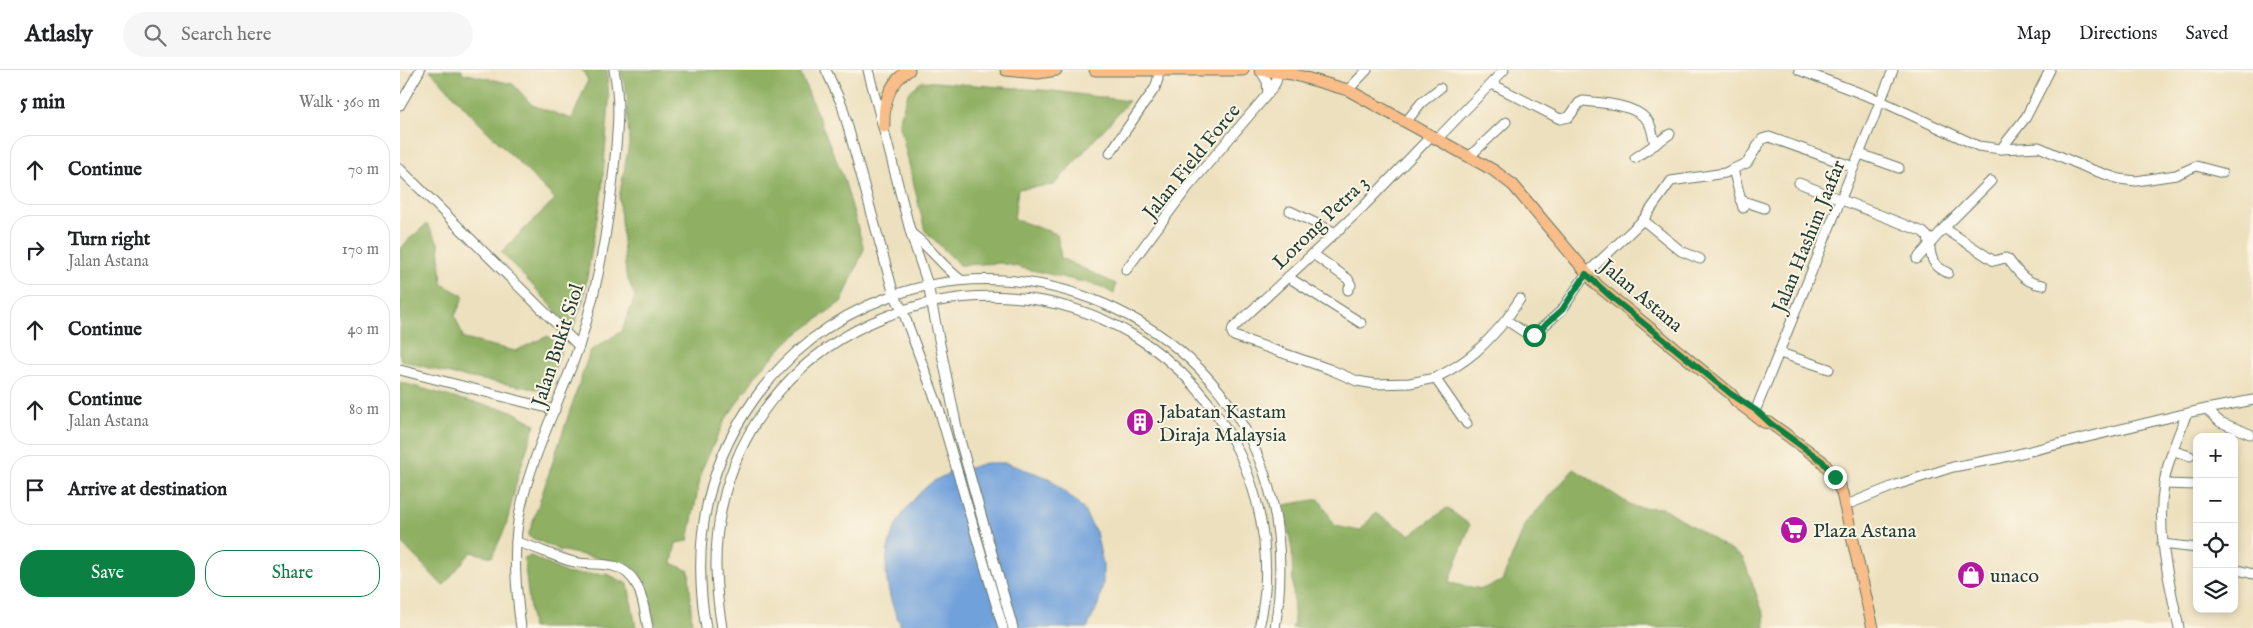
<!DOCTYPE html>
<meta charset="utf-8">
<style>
:root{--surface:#fff;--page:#f6f6f6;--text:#202124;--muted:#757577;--line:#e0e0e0;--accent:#0b8043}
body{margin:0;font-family:"IM FELL English",serif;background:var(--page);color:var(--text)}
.controls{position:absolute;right:15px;bottom:15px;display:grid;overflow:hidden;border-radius:10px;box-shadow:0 2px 8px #0003}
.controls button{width:45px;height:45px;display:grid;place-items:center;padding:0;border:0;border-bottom:1px solid var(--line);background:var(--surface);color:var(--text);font:25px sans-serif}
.stop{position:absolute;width:15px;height:15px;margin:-11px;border:4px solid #0b8043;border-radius:50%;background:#fff}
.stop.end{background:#0b8043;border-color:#fff;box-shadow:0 1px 5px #0008}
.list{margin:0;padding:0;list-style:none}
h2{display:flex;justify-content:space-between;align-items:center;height:65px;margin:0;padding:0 20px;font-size:21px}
h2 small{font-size:16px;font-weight:400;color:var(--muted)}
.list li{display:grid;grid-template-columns:32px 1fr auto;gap:15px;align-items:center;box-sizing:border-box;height:70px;margin:0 10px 10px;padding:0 10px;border:1px solid var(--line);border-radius:20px}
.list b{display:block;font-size:19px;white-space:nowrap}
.list p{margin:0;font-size:16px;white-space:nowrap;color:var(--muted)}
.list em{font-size:16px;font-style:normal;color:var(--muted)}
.actions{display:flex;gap:10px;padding:15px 20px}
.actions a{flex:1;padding:11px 0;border:1px solid var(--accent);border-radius:20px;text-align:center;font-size:18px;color:var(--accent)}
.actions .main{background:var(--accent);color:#fff}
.icon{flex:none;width:28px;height:28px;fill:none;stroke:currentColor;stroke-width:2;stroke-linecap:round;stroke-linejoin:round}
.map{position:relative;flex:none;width:1853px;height:558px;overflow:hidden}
header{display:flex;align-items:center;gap:30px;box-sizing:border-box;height:70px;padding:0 25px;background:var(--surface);border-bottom:1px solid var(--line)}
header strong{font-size:24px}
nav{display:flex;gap:28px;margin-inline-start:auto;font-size:18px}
.search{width:350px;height:45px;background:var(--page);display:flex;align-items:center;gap:12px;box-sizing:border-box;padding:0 18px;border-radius:28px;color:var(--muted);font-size:19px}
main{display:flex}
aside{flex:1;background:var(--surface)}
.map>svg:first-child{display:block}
</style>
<header>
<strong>Atlasly</strong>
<div class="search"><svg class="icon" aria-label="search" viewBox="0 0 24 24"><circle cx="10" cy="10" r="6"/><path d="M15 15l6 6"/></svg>Search here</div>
<nav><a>Map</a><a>Directions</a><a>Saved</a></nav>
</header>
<main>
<aside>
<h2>5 min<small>Walk · 360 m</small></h2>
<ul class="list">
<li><svg class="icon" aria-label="ahead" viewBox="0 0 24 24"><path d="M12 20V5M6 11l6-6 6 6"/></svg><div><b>Continue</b></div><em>70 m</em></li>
<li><svg class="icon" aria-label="right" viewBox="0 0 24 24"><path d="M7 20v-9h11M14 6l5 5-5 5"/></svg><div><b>Turn right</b><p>Jalan Astana</p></div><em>170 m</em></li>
<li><svg class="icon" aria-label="ahead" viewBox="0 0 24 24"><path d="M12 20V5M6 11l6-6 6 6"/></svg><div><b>Continue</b></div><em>40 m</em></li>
<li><svg class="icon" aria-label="ahead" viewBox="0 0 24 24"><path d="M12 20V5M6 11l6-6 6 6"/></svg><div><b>Continue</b><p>Jalan Astana</p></div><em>80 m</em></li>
<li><svg class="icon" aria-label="arrive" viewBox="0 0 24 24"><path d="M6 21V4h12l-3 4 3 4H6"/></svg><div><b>Arrive at destination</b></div></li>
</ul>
<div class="actions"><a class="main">Save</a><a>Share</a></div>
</aside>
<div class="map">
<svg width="1853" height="558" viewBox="0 0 1853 558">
<rect width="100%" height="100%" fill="#fcf5e5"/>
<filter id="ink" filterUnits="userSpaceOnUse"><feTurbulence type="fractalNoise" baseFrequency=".02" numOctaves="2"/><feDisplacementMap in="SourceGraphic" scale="10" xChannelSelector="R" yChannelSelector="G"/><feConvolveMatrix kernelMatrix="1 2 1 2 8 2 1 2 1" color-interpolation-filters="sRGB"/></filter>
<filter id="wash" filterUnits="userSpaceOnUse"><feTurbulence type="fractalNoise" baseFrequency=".0096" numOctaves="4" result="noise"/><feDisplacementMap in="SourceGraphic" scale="20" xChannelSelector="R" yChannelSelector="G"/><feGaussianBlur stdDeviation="1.12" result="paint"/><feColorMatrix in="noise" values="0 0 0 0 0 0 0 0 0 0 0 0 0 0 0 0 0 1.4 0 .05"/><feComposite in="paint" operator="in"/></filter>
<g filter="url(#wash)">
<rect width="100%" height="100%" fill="#ede0be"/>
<!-- forest -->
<g fill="#8fb063" stroke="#57764c">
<polygon points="30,0 62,0 62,3 113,14 132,35 172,49 188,10 182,0 207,0 209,33 202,119 183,231 172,261 151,235 101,182 155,129 80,54"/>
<polygon points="221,0 399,0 444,109 464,179 442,231 388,271 360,300 325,350 302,399 288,471 276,473 272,493 289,501 292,558 256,558 245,511 207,490 159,480 128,466 190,281 222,261 235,226 226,205 219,128 229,74 227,25"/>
<polygon points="522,11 654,21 729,31 654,115 618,119 614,149 657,164 661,188 716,214 714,224 700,216 601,193 560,195 525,161 499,52 508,23"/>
<polygon points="27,154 39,174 42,214 64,226 55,246 64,269 115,281 148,266 162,278 147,321 54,305 0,290 0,180 8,170"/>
<polygon points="0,312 58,329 112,341 135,354 118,406 106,456 92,487 71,482 43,516 0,471"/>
<polygon points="1174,399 1234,437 1263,438 1343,488 1364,545 1365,558 892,558 894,552 892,481 884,435 919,429 935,456 960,461 975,443 1010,465 1047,438 1070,455 1049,513 1082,519 1102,511 1126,453"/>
<polygon points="131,486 168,504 207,504 228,514 236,558 132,558 124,488"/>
</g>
<!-- water -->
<path fill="#71a1db" stroke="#486f88" d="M585 393H606L649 408 681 436 696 462 703 494V514L698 535 687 558H502C482 517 478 477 507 438 515 428 523 418 534 411 548 402 569 399 585 393Z"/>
</g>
<g filter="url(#ink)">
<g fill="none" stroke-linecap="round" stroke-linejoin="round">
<!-- minor casing -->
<g stroke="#677664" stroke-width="11">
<g id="minor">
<polyline points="426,0 442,35 494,225 502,239 539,339 603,558"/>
<polyline points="468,0 511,164 528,215 558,363 613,558"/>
<polyline points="860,0 867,11 868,24"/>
<polyline points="1399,0 1481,31 1578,76 1601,79 1639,77 1687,98 1719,109 1736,111 1776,105 1796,96 1822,103"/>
<path d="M1092 14 1160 49 1169 47 1179 33 1183 31C1201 33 1233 34 1246 49 1252 54 1253 67 1255 75"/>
<polyline points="948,20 967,0"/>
<polyline points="0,35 20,0"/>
<polyline points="1006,52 1021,33 1040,18"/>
<polyline points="1031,66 962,138 833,258 832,263 834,266 929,299 957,311 975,314 1010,313 1035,308"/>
<polyline points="1037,69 1104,0"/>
<polyline points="1601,79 1626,47 1650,0"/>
<polyline points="710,83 755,18 758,9 758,1"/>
<polyline points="1460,84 1499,98"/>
<polyline points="1070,86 1106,52"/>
<polyline points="1235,88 1270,64"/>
<polyline points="0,99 179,276"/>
<polyline points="1333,99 1343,138"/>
<path d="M1399 113 1523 162 1528 167C1532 186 1528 193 1548 203"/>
<polyline points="1340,130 1364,138"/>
<polyline points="890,141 936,163"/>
<polyline points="1243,150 1281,181 1300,189"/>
<path d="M1544 158 1594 191 1605 188 1608 189C1619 203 1625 213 1643 215"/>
<path d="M512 164C530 177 543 197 561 210"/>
<polyline points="913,184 948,209 951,215 948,220"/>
<polyline points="1517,189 1544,158 1591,111"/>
<polyline points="726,200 788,117 871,20 876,12 878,2"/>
<polyline points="888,207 961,253"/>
<polyline points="1106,250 1120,229"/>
<polyline points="1380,283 1429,299"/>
<polyline points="0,300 155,340"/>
<polyline points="1806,339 1820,352 1850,364"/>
<polyline points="1354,344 1493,0"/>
<path d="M1067 354 1035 308C1068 292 1083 277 1106 250L1127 264 1134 265 1162 240 1186 204 1243 150 1271 111 1325 103 1333 99 1347 93 1362 69 1369 67 1454 97"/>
<polyline points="1774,381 1790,386"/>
<polyline points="1764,414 1797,415"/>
<polyline points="1444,436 1496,415 1553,397 1601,388 1796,341 1853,330"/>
<path d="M116 472C137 477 154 487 174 492 187 495 200 493 213 496 241 503 243 533 248 558"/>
<polyline points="1762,474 1797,478"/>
<polyline points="1834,499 1853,504"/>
<path d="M121 558C116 520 112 479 120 441 132 384 160 331 179 276 198 218 208 159 214 98 217 66 221 32 214 0"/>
<path d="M306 558C292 476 304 400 353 331 386 284 432 248 486 228 638 169 822 256 868 415 882 462 883 509 875 558"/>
<path d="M322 558C315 516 313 477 322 436 361 254 577 172 733 265 779 293 817 335 840 385 864 438 873 500 859 558"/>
<path d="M1779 558C1769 511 1756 463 1764 414 1767 391 1778 367 1786 345"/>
</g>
</g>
<!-- major casing -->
<g stroke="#677664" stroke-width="13">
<g id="major">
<polyline points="606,0 638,3 656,0"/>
<polyline points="695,0 843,0"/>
<polyline points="860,0 892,4 948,20 1093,100 1113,115 1197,215 1331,324 1336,331 1364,352 1370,353 1384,363 1422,391 1435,407 1442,423 1473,558"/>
<path d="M484 57C483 34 488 13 509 0"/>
</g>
</g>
<!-- minor -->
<use href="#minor" stroke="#fff" stroke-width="9"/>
<!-- major -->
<use href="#major" stroke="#f8bd88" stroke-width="11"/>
</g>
</g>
<g fill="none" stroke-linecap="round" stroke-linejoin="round" filter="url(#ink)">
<!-- route -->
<polyline stroke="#0b8043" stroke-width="6" points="1134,265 1162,240 1186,204 1210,226 1331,324 1357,341 1370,353 1422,391 1435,407"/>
</g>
<!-- icons -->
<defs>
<g id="building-disc" transform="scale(1.4375)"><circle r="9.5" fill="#b5179e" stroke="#fcf5e5"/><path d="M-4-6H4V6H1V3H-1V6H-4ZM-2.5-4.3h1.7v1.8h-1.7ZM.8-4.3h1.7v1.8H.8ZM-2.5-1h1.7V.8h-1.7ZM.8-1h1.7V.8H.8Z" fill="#fff"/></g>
<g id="supermarket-disc" transform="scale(1.4375)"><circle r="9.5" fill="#b5179e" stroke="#fcf5e5"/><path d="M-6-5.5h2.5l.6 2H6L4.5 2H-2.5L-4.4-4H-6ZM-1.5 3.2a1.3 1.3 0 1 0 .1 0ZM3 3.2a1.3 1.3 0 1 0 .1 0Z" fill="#fff"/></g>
<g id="shop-disc" transform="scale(1.4375)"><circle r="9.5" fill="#b5179e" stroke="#fcf5e5"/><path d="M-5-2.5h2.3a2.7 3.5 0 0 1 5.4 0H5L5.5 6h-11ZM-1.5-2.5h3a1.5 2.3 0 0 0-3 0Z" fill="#fff"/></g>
</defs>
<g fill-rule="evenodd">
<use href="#building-disc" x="740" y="352"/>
<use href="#supermarket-disc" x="1394" y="460"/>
<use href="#shop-disc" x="1571" y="505"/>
</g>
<g text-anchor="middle" stroke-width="4" stroke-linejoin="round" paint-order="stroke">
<!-- street labels -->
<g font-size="20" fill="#1f3d34" stroke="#fcf5e5">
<text transform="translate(791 91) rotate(-51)" y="7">Jalan Field Force</text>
<text transform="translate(920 152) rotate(-44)" y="7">Lorong Petra 3</text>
<text transform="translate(1408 166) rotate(-68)" y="7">Jalan Hashim Jaafar</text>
<text transform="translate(1242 225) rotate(40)" y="7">Jalan Astana</text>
<text transform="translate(157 275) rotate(-72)" y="7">Jalan Bukit Siol</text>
</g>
<!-- poi labels -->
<g font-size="20" fill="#1f3d34" stroke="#fcf5e5" text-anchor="start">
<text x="759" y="348">Jabatan Kastam<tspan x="759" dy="23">Diraja Malaysia</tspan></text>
<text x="1413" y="467">Plaza Astana</text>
<text x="1590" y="512">unaco</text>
</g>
</g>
</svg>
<div class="controls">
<button>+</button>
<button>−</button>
<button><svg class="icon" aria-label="locate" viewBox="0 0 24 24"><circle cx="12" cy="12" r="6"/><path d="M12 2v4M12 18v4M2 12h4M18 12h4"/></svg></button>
<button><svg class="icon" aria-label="layers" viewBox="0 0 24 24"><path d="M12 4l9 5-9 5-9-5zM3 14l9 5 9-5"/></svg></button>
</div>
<div class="stop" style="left:1134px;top:265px"></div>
<div class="stop end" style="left:1435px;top:407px"></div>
</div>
</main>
